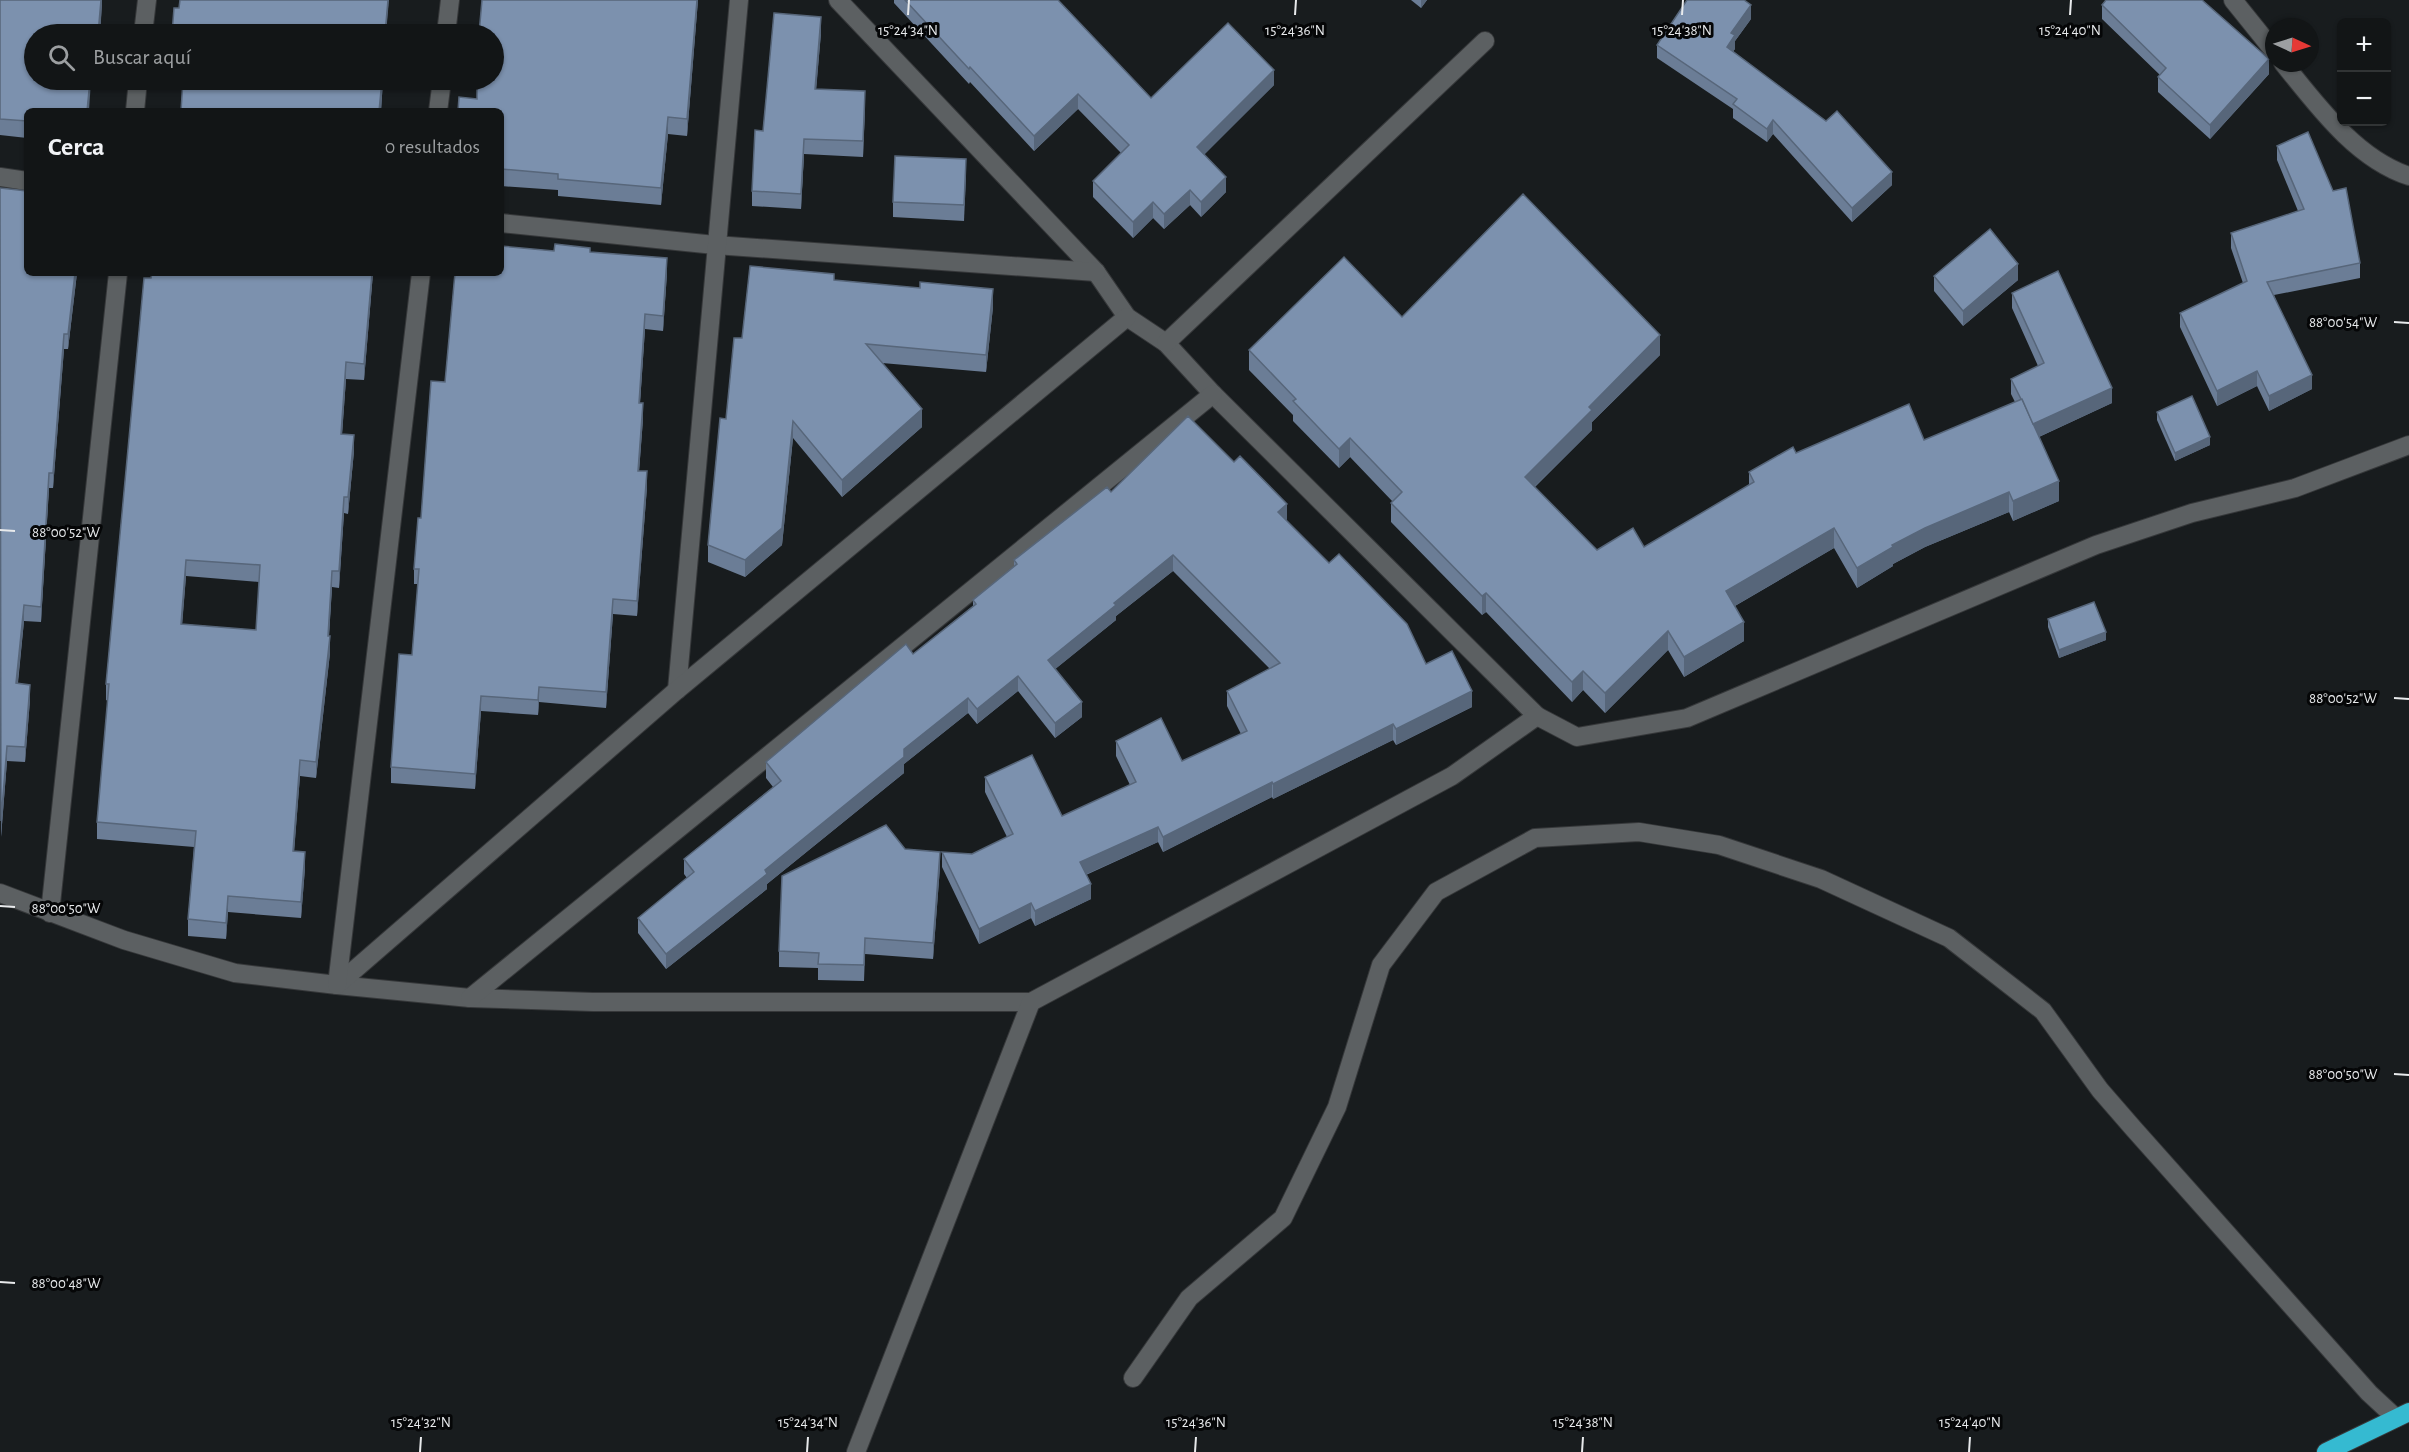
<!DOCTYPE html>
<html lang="es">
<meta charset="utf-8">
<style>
:root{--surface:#121516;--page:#1f2223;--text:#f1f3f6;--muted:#9c9fa1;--line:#313435}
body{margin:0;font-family:"Alegreya Sans",sans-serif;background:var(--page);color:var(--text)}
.controls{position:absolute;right:18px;top:18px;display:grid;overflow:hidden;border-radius:9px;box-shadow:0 2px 4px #0004}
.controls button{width:54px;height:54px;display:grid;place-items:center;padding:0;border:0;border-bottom:2px solid var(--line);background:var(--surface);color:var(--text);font:30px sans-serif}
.compass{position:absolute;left:2265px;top:18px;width:54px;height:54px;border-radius:50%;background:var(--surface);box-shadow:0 2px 4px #0004;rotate:94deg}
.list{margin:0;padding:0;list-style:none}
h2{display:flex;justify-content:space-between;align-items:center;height:78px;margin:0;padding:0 24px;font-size:26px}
h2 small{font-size:20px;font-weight:400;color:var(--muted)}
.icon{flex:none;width:33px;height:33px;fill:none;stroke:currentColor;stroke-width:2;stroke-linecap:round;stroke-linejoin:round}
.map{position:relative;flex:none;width:2409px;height:1452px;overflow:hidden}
.search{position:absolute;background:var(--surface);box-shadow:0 2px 4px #0004;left:24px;top:24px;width:480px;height:66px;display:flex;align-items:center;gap:15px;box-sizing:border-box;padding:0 21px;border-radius:33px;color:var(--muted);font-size:22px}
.panel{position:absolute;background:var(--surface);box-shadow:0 2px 4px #0004;left:24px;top:108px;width:480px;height:168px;border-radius:9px}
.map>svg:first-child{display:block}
</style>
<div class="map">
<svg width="2409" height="1452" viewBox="0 0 2409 1452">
<rect width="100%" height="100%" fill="#181c1e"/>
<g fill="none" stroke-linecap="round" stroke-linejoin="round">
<!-- lane casing -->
<g stroke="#36383a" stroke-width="20">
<polyline id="lane" points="1133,1378 1189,1298 1283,1218 1337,1107 1381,965 1436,892 1535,838 1639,832 1719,845 1821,879 1949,938 2043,1011 2100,1090 2133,1128 2369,1393 2396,1418"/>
</g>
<!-- street casing -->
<g stroke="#36383a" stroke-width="20">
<g id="street">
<polyline points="838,0 1096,272 1127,317 1166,343 1213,394 1537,716"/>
<polyline points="2233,0 2274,51"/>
<polyline points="143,34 147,0"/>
<polyline points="446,34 450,0"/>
<path d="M2283 63C2317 105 2356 159 2409 176"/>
<polyline points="135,111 138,80"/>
<polyline points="438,111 442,80"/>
<polyline points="0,177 27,181"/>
<polyline points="501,223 715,245 1096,272"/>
<polyline points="1166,343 1485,41"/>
<polyline points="677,690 739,0"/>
<polyline points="0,893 124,940 235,973 337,985 470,998 593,1002 1031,1002"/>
<polyline points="50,913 118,273"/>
<polyline points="337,985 677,690 1127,317"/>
<polyline points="337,985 421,273"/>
<polyline points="470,998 1213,394"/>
<polyline points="856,1452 1031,1002 1452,776 1537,716 1577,737 1687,718 2096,545 2192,513 2295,488 2409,445"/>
</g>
</g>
<!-- highway casing -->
<g stroke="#36383a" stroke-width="20">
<polyline id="highway" points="2326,1452 2409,1412"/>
</g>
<!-- lane -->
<use href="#lane" stroke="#5c6062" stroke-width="18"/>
<!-- street -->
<use href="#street" stroke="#5c6062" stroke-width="18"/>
<!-- highway -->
<use href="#highway" stroke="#35bad1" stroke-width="18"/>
</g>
<!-- wall -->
<g fill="#6b7d96" fill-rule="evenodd">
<polygon points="0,0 102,0 100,34 34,34 27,111 27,138 0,135"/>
<polygon points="698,0 687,136 668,134 661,205 558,196 558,190 501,186 501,111 477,99"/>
<polygon points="894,0 1058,0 1151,98 1274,85 1204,154 1226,192 1201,217 1190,205 1164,229 1153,218 1133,238 1093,197 1093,181 1121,153 1078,109 1034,151 970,82 969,84 894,3"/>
<polygon points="1411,0 1427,0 1421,8"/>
<polygon points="2102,5 2269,74 2210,139 2158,92 2158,77 2160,75 2102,19"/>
<polygon points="1751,19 1735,41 1735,49 1733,51 1892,185 1852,222 1773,134 1767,142 1733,118 1733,109 1657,58 1657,45"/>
<polygon points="821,33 816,89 865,106 863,157 804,154 801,209 752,206 752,191 763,131"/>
<polygon points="169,80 383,80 381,111 181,111 183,83 169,82"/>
<polygon points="2277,146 2360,263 2360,278 2274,295 2312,389 2269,411 2257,386 2217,406 2180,327 2180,313 2243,283 2231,248 2231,233 2298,211 2277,160"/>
<polygon points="966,175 964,221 893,217 893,202"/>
<polygon points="0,188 77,273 68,349 64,349 53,488 49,488 41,622 24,621 18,683 30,700 25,762 7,761 1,837"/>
<polygon points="554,251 590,252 667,273 663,331 645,329 640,403 643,419 639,471 647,487 637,616 613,614 606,708 539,702 538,715 481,711 475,789 391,783 391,767 412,655 418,584 414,584 414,569 421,518 445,382"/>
<path d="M373 273 364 380 346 379 342 434 354 451 348 514 344 513 339 588 332 587 329 636 330 653 316 778 300 776 294 851 305 868 301 918 228 912 226 939 188 936V919L194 847 97 839V822L108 701 106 700V684L151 278ZM186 576 259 582 256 630 182 624Z"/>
<polygon points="1934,276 2018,280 1963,326 1934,291"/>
<polygon points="834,280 993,307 986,372 882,363 922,427 842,497 793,438 782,545 745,577 708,562 708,545 726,419 742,338"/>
<polygon points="2012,293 2112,403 2039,437 2059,501 2013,521 2009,512 1925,547 1893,564 1893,566 1857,588 1834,548 1735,606 1744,641 1684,677 1668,650 1605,713 1583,690 1572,702 1486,612 1482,615 1391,522 1391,503 1393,502 1350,457 1339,468 1293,421 1293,415 1249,370 1249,350 1402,317 1660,355 1592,422 1592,430 1535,487 1597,550 1644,547 1749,485 1749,472 1796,453 1924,440 2015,402 2011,394 2011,379 2038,366 2012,308"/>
<polygon points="2157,412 2210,445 2175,461 2157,420"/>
<polygon points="1111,492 1287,519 1286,520 1426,664 1472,707 1396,745 1393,740 1273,799 1272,797 1163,852 1158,842 1086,875 1091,899 1035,926 1031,918 979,944 942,867 942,852 972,854 1007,837 985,792 985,777 1062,816 1130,785 1116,756 1116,741 1182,761 1241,734 1227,706 1227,691 1270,669 1173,571 1116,616 1116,620 1055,669 1082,717 1055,738 1018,691 977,724 968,713 904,764 904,773 767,884 767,889 666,969 638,933 638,918 687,878 684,874 684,859 773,787 766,778 766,762 913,654 973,606 973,600 1014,567 1014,560"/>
<polygon points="2048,619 2106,640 2059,658 2048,627"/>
<polygon points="905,849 940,867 933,959 865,954 864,981 818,980 818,968 779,967 779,951"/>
</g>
<!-- shaded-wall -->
<g fill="#57667a">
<polygon points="101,0 102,0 102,6 100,34 98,34"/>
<polygon points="388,0 389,0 386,34 385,34"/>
<polygon points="697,0 698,0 687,136 687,119"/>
<polygon points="1421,0 1427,0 1421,8"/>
<polygon points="1751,5 1751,19 1735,41 1735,49 1727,60 1727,47 1731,33"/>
<polygon points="821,17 821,33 815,104 815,89"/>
<polygon points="2269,59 2269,74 2210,139 2210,125"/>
<polygon points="1274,70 1274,85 1197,162 1197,147"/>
<polygon points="90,80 91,80 89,111 87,111"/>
<polygon points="382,80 383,80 381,111 379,111"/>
<polygon points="865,91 865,106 863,157 863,141"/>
<polygon points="1078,94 1078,109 1034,151 1034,136"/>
<polygon points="668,117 668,134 661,205 661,188"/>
<polygon points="1773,120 1773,134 1767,142 1767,129"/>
<polygon points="804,139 804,154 801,209 801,194"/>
<polygon points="1892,172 1892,185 1852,222 1852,208"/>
<polygon points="1226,177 1226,192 1201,217 1201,202"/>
<polygon points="1190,190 1190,205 1164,229 1164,214"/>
<polygon points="1153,202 1153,218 1133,238 1133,222"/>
<polygon points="667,258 667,273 663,331 663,316"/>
<polygon points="2018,264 2018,280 1963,326 1963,311"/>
<polygon points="75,273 77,273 68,349 68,334"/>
<polygon points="372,273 373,273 364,380 364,364"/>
<polygon points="993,289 993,307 986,372 986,355"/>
<polygon points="645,314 645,329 639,418 639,403"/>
<polygon points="64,334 64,349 53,488 53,473"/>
<polygon points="1660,335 1660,355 1592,422 1592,430 1525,496 1525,477 1589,407"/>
<polygon points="346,362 346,379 341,450 341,434"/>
<polygon points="2257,371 2257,386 2217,406 2217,391"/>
<polygon points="2312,375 2312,389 2269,411 2269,396"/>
<polygon points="2112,388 2112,403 2032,440 2032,424"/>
<polygon points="643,403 643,419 638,486 638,471"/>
<polygon points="922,409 922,427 842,497 842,480"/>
<polygon points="793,421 793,438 782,545 745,577 745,560"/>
<polygon points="354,435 354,451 348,514 348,497"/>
<polygon points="2210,437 2210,445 2175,461 2175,453"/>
<polygon points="1350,438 1350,457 1339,468 1339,449"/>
<polygon points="647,471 647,487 637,616 637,601"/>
<polygon points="49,473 49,488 41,622 41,607"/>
<polygon points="2059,481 2059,501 2013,521 2013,501"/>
<polygon points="2009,492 2009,512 1925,547 1893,564 1893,566 1857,588 1857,568 1892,545 1925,528"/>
<polygon points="344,497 344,513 339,588 339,571"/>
<polygon points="1287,504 1287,519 1278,528 1278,512"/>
<polygon points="1834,528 1834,548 1726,611 1726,591"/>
<polygon points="1173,555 1173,571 1116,616 1116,620 1048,675 1048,660 1114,603"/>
<polygon points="186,560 186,576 181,640 181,624"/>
<polygon points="332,571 332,587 328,652 328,636"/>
<polygon points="1486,593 1486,612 1482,615 1482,596"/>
<polygon points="613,599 613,614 606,708 606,692"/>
<polygon points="24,605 24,621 16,699 16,683"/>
<polygon points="1744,622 1744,641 1684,677 1684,657"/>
<polygon points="1668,631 1668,650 1605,713 1605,693"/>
<polygon points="2106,632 2106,640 2059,658 2059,650"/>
<polygon points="330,636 330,653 316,778 316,762"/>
<polygon points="1583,671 1583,690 1572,702 1572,682"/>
<polygon points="1018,676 1018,691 977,724 977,709"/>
<polygon points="30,685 30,700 25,762 25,747"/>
<polygon points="539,687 539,702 538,715 538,700"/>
<polygon points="1472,691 1472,707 1396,745 1396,729"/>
<polygon points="481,696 481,711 475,789 475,774"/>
<polygon points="968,698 968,713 904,764 904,773 767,884 767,889 666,969 666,954 765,870 904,749"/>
<polygon points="1082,702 1082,717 1055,738 1055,723"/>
<polygon points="1393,724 1393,740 1273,799 1273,784"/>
<polygon points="7,746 7,761 1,837 1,821"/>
<polygon points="300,760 300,776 293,867 293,851"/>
<polygon points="1272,782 1272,797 1163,852 1163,837"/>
<polygon points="1158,827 1158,842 1080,877 1080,862"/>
<polygon points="305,852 305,868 301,918 301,902"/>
<polygon points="940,852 940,867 933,959 933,943"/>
<polygon points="1091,884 1091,899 1035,926 1035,911"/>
<polygon points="228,896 228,912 226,939 226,923"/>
<polygon points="1031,903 1031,918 979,944 979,929"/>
</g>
<!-- building -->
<g fill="#7c91ae" stroke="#57667a" stroke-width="1.5" fill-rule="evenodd">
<polygon points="0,0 101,0 98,34 34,34 34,80 90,80 87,111 27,111 27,121 0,119"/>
<polygon points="180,0 388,0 385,34 172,34 174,8 179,8"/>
<polygon points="482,0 697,0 687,119 668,117 661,188 558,179 558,174 501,169 501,111 458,111 459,97 477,99 477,80 494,80 494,34 479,34"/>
<polygon points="905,0 1058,0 1151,98 1228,23 1274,70 1197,147 1226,177 1201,202 1190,190 1164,214 1153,202 1133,222 1093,181 1129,145 1078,94 1034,136 970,67 969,69"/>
<polygon points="1687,0 1744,0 1751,5 1731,33 1735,35 1727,47 1826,121 1837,111 1892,172 1852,208 1773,120 1767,129 1733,104 1737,99 1657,45"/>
<polygon points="2106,0 2202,0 2269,59 2210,125 2158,77 2166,68 2102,5"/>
<polygon points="774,13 821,17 815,89 865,91 863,141 804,139 801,194 752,191 755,130 763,131"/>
<polygon points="183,80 382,80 379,111 181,111"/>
<polygon points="2308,132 2333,191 2346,188 2360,263 2267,282 2312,375 2269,396 2257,371 2217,391 2180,313 2247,281 2231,233 2304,209 2277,146"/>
<polygon points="895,156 966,159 964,205 893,202"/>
<polygon points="0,188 27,191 27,273 75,273 68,334 64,334 53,473 49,473 41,607 24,605 16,683 30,685 25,747 7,746 1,821"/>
<polygon points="1523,194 1660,335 1589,407 1592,410 1525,477 1597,550 1633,528 1644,547 1754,482 1749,472 1793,447 1796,453 1909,404 1924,440 2022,399 2059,481 2013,501 2009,492 1925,528 1892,545 1893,547 1857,568 1834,528 1726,591 1744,622 1684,657 1668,631 1605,693 1583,671 1572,682 1486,593 1482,596 1391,503 1402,492 1350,438 1339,449 1293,401 1296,399 1249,350 1344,257 1402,317"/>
<polygon points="1990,229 2018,264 1963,311 1934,276"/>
<polygon points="555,244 590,248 590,252 667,258 663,316 645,314 639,403 643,403 638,471 647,471 637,601 613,599 606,692 539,687 538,700 481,696 475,774 391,767 399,654 412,655 419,569 414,569 418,518 421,518 431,381 445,382 455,273 501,273 501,246 554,251"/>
<polygon points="750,266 834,274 834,280 920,288 920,282 993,289 986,355 866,344 922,409 842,480 793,421 782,528 745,560 708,545 720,418 726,419 734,338 742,338"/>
<polygon points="2058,271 2112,388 2033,424 2022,399 2021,399 2011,379 2044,363 2012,293"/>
<path d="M152 273H372L364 364 346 362 341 434 354 435 348 497H344L339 571H332L328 636H330L316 762 300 760 293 851 305 852 301 902 228 896 226 923 188 919 196 831 97 822 109 684H106L144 278H151ZM186 560 260 565 256 630 181 624Z"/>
<polygon points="2192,396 2210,437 2175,453 2157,412"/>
<polygon points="1188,416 1234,462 1240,456 1287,504 1278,512 1329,563 1339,554 1407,624 1426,664 1452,651 1472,691 1396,729 1393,724 1273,784 1272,782 1163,837 1158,827 1080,862 1091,884 1035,911 1031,903 979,929 942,852 972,854 1013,834 985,777 1032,755 1062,816 1136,782 1116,741 1161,718 1182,761 1247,731 1227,691 1280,663 1173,555 1114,603 1116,605 1048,660 1082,702 1055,723 1018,676 977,709 968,698 904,749 904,757 765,870 767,874 666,954 638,918 694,872 684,859 781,781 766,762 906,644 913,654 976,604 973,600 1017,564 1014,560 1107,487 1111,492"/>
<polygon points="2094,602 2106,632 2059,650 2048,619"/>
<polygon points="886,825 905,849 940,852 933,943 865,938 864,965 818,964 819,953 779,951 782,876"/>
</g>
<!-- ticks -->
<path fill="none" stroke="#e8eaec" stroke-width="2" d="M908 15 909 0M1295 15 1296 0M1682 15 1683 0M2070 15 2071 0M2394 322 2409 323M0 530 15 531M2394 698 2409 699M0 906 15 907M2394 1074 2409 1075M0 1282 15 1283M420 1452 421 1437M807 1452 808 1437M1195 1452 1196 1437M1582 1452 1583 1437M1969 1452 1970 1437"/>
<g font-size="15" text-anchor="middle" fill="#e8eaec" stroke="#050607" stroke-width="6" stroke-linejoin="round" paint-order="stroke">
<text x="908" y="35">15°24'34"N</text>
<text x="1295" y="35">15°24'36"N</text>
<text x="1682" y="35">15°24'38"N</text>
<text x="2070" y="35">15°24'40"N</text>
<text x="2343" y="327">88°00'54"W</text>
<text x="66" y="537">88°00'52"W</text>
<text x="2343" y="703">88°00'52"W</text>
<text x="66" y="913">88°00'50"W</text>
<text x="2343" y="1079">88°00'50"W</text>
<text x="66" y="1288">88°00'48"W</text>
<text x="421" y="1427">15°24'32"N</text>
<text x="808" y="1427">15°24'34"N</text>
<text x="1196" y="1427">15°24'36"N</text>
<text x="1583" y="1427">15°24'38"N</text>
<text x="1970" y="1427">15°24'40"N</text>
</g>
</svg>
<div class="controls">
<button>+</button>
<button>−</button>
</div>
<svg class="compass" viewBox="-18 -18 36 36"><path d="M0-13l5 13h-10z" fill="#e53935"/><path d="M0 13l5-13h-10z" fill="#9c9fa1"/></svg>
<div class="search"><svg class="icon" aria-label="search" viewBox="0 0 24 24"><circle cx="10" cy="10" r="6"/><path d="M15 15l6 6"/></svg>Buscar aquí</div>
<section class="panel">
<h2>Cerca<small>0 resultados</small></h2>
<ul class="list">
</ul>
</section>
</div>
